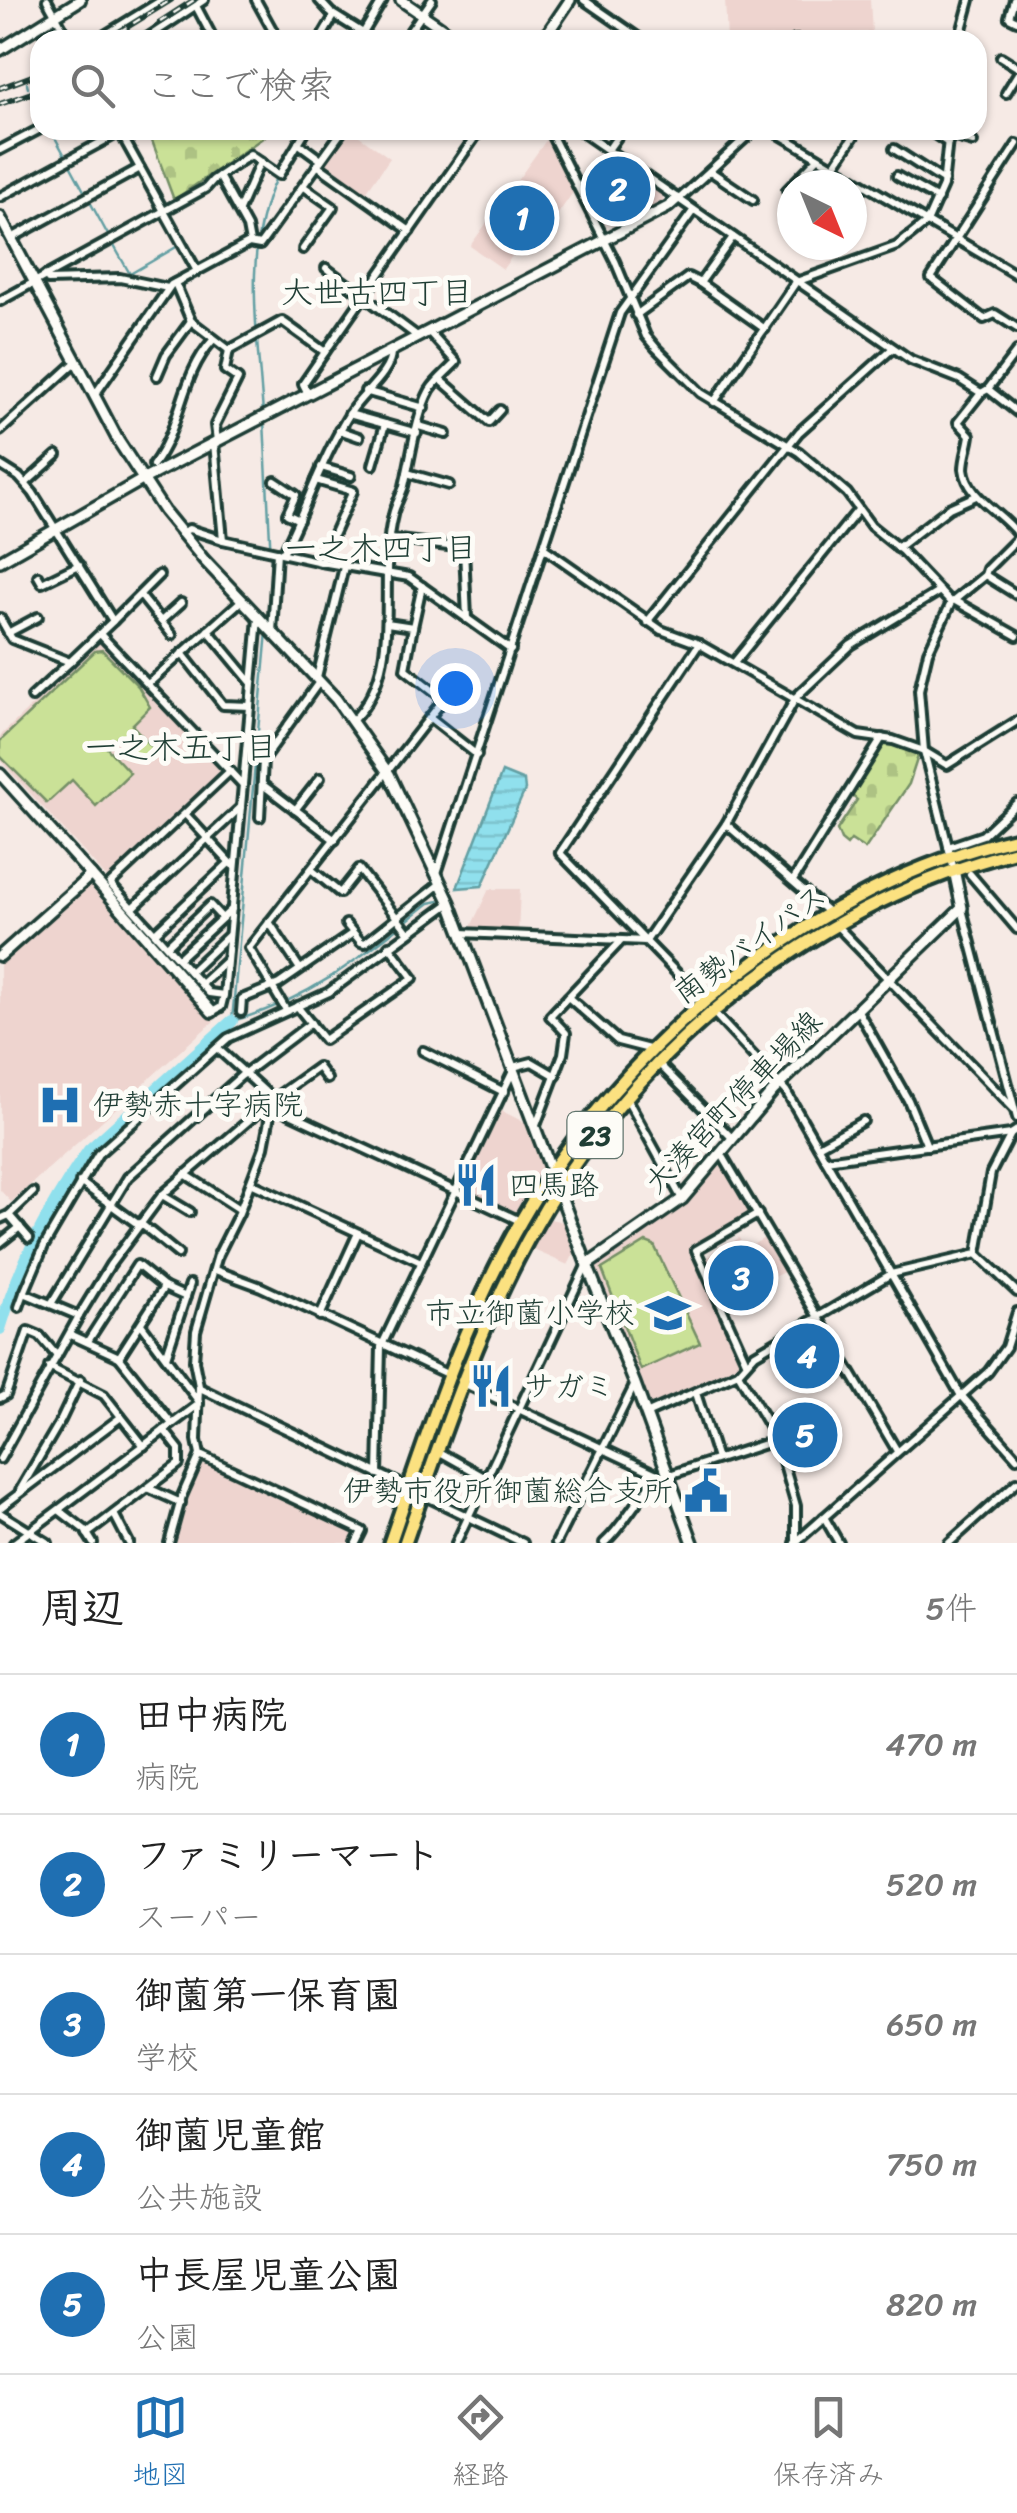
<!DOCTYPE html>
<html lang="ja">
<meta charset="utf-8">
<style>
:root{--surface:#fff;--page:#f6f6f6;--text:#222;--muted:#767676;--line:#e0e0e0;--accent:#1f6fb2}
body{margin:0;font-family:Sriracha,"Klee One",sans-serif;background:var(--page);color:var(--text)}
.compass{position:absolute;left:777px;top:170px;width:90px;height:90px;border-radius:50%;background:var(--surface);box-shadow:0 2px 8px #0004;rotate:137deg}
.you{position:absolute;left:455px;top:688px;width:35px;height:35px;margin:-25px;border:8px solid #fff;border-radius:50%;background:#1a73e8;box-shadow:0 0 0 15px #1a73e833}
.badge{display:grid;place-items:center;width:65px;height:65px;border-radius:50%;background:var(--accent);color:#fff;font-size:32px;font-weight:700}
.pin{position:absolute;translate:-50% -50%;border:5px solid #fff;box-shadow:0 2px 10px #0006}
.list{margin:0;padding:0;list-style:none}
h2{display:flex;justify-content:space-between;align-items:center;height:130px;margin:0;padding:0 40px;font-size:42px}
h2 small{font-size:32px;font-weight:400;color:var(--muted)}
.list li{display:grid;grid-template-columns:65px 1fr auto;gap:30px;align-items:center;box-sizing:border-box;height:140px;padding:0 40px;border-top:2px solid var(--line)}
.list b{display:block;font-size:38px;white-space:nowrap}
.list p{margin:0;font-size:32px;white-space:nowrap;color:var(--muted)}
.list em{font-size:32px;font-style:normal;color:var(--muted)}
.icon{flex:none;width:55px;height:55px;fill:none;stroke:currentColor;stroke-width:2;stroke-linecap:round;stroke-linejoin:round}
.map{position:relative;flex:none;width:1017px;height:1543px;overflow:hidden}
.search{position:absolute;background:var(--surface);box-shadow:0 2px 8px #0004;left:30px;right:30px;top:30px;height:110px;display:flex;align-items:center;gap:25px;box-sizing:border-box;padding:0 35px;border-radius:30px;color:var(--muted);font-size:38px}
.sheet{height:830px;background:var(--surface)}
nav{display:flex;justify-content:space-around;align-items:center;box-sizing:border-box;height:140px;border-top:2px solid var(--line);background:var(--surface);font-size:28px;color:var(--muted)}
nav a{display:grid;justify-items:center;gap:5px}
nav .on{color:var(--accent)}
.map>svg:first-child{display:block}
</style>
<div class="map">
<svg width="1017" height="1543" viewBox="0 0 1017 1543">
<defs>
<pattern id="cemetery-stones" width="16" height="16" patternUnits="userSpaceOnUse" patternTransform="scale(2.5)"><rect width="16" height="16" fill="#cae197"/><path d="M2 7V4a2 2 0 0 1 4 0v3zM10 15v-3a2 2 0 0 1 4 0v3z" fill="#adc283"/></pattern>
<pattern id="water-rules" width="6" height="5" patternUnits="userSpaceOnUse" patternTransform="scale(2.5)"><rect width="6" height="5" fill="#90e0ed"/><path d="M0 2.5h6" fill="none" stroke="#7cc1cc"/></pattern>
</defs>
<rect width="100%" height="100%" fill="#f6eae5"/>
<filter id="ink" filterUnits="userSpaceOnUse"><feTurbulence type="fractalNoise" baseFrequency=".01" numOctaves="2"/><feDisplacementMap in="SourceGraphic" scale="20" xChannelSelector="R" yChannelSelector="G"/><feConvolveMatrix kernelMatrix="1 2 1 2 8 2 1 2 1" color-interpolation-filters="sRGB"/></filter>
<g filter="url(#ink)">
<!-- built -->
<g fill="#eed4cf">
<polygon points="725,0 870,0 872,32 727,39"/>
<polygon points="345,130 351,130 390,158 364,195 320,165"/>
<polygon points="547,139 574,191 530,254 519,246 503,269 470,246"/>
<polygon points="625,164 663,192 663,201 628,218 603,192"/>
<polygon points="98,642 106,643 226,770 109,880 0,760 0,736"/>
<polygon points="91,883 215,1020 11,1202 0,1190 0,964"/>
<polygon points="489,889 520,889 518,935 468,933"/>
<polygon points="498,1109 526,1123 543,1165 541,1175 514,1216 459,1191"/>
<polygon points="719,1167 726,1167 752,1212 692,1248 743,1359 736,1366 649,1407 596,1266 598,1261 685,1203"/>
<polygon points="546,1218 563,1222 576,1250 568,1265 529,1248"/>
<polygon points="768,1236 788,1270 765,1281 768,1288 727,1311 704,1259 739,1238 745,1249"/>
<polygon points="208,1463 353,1528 352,1543 174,1543 184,1501 202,1467"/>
</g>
<!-- cemetery -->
<g fill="url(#cemetery-stones)" stroke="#748f66" stroke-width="2.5">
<polygon points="148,130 274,130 174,200"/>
<polygon points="886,741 919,753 909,784 865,849 851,840 847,845 841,840 837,830 857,800 850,794 881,742"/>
</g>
<!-- green -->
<g fill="#cae197" stroke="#748f66" stroke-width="2.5">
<polygon points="102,650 138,686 150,707 132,725 155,750 142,762 118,737 107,748 130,773 96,806 72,780 47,803 0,756 0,741 95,651"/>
<polygon points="646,1242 654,1245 700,1343 641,1370 602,1269"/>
</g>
<!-- water -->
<polygon fill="url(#water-rules)" stroke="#639fa3" stroke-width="2.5" points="502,772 524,781 525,790 482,886 457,888"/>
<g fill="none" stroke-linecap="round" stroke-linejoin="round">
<!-- stream -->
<g stroke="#639fa3" stroke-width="2.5">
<polyline points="27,83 28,88"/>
<polyline points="33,98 40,110"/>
<polyline points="51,130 108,235"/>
<polyline points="113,244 130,274 178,246"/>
<path d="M263 414C258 337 242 252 275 180"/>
<polyline points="264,421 271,560 268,623"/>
<path d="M267 631 232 1021C312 1000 366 953 429 903L439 901"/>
</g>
<!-- river -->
<path stroke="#90e0ed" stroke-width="12" d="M0 1329C19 1266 51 1203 89 1150L232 1021"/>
<!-- street casing -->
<g stroke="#1f3d34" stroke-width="14">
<g id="street">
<polyline points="47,0 69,40"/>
<polyline points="256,0 278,40"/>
<polyline points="319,0 331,13 363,33"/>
<polyline points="584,0 642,40"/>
<polyline points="1014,0 1009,17 1017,21"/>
<polyline points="196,6 214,40"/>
<polyline points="97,40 162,0"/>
<polyline points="144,40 204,0"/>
<polyline points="320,40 334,16"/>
<polyline points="359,40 383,0"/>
<polyline points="404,40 432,0"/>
<polyline points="795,40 880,40"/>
<polyline points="959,40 970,0"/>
<polyline points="1001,57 1017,67"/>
<polyline points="1006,93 1017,75"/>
<polyline points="119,130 197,271"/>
<polyline points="549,130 615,261 646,336 656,348 701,393 799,452 847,493 871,526 902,551 951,603"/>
<polyline points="579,130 911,360 959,379 981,393 988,389 1017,412"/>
<polyline points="772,130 1017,275"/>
<polyline points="928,130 948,143"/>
<polyline points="948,135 973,142"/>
<polyline points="298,143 321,160"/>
<polyline points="1017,144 931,278 984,319 995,314 1017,328"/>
<polyline points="894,149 944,181"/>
<polyline points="0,150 40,129"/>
<polyline points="608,150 622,130"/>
<polyline points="317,165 410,231"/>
<polyline points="833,168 858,130"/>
<polyline points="710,171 753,200"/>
<polyline points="219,176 247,227 250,243"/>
<polyline points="897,176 938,199"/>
<polyline points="787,190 818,158"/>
<polyline points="0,197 120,132"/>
<polyline points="852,197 863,185"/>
<polyline points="678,200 754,130"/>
<polyline points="239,210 260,162"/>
<polyline points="733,237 700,283 765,329"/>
<polyline points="12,238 140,168"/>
<polyline points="303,249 333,207 303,186"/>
<polyline points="326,268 417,336"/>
<polyline points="46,275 48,280 120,278 168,288"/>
<polyline points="175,283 191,321 229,350"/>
<polyline points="0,301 206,188 213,180 250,155 279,175 306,130"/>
<polyline points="636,315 688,277 700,283"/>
<polyline points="229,350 282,321 325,352 480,130"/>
<polyline points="157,376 166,355 191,321"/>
<polyline points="440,379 489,422 500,410"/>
<polyline points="988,389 1017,351"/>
<polyline points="365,391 424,408"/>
<path d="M981 393 958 422 970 435C969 445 964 458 964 469 967 497 1001 512 1017 533"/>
<polyline points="308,394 303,384 325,352"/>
<polyline points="94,396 171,285 249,243 260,245 343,130"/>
<polyline points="714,402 796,282 897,246 927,222 943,186 949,130"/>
<polyline points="349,414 417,433"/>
<polyline points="419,426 446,434"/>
<polyline points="339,430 359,437"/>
<polyline points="0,431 76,362"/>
<polyline points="217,441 215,425 238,379 225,370 229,350"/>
<polyline points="214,443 223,540"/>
<polyline points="0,465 19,477 33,493 113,621 70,662 12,639 0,618"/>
<path d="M153 465C182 427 180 376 213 340"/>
<polyline points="373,465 385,424"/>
<polyline points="321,467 351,476"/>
<polyline points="407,473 449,485"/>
<polyline points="316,480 353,491 321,562"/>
<polyline points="275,481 296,495 287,514 299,520"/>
<polyline points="26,483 57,455"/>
<polyline points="180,533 189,529 223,540 321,562 409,577 511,650"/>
<polyline points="391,539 464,548 467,619"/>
<polyline points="544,548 661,630 699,644 858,735 893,740 924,751 947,765 1017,721"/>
<polyline points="897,548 949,508 976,496"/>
<path d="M283 553C307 506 323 455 352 410 364 392 391 373 391 352"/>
<polyline points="985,575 1017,595"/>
<polyline points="38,576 42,583 79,565"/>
<polyline points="140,595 172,635"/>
<polyline points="955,601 1017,636"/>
<polyline points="113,621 159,575"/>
<polyline points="161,621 181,603"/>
<polyline points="647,622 799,432 893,348"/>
<polyline points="413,627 422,586"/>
<polyline points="208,630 251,682"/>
<polyline points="272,632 277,552"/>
<polyline points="8,633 38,617"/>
<polyline points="100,634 243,785"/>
<polyline points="699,644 560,853 704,1001"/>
<polyline points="182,653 223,705 250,706"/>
<polyline points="734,663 858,510"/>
<polyline points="317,677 344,567"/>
<polyline points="148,684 242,600"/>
<polyline points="32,697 70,662"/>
<polyline points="430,718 477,755"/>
<path d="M353 720C406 667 376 580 393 515 395 505 401 496 404 486 411 458 416 415 430 390 436 380 448 371 456 362L429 332"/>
<polyline points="263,785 335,840"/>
<polyline points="295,810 320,778"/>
<polyline points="185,814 232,865"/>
<polyline points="260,817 263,760 319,682"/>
<polyline points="726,824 829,913"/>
<polyline points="948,847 983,835 1017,803"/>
<polyline points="312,870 340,893 359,869 408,932"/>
<polyline points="954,870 924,751 919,690 928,652 951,603 985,575 987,569 1017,539"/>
<polyline points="437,873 620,313 693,211"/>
<polyline points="970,874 1017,929"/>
<polyline points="794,879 882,738"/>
<polyline points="133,908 241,807"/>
<polyline points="962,909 1017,1118"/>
<polyline points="269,922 300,969"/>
<polyline points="346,924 361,942 365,943 441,883"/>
<polyline points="838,927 1014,1109"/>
<polyline points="155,933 229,863"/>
<polyline points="461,933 645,941"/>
<polyline points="646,941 726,824 796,697 851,645 940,591"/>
<polyline points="167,946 210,905 222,918"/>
<polyline points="178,959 232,909"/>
<polyline points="190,972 229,935"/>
<polyline points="201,984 226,961"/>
<polyline points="224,995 209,993 110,884 230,771"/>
<polyline points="568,997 618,1041 653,1050"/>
<polyline points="297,1006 324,1040 413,978 389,946"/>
<polyline points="857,1009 908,1100 927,1146"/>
<polyline points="286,1010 249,948 444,699 405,669 413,627 387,623"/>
<polyline points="712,1011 786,1091 960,1394 1017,1458"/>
<polyline points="212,1012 221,1007 224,995 258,618"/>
<polyline points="241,1012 242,999 279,984 353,933"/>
<polyline points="423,1051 504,1092"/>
<polyline points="660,1065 733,1139"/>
<polyline points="513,1067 532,1062 556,1076"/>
<polyline points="627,1099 682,1199"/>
<polyline points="273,1106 520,1221"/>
<polyline points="535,1128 563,1054 566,1033 550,1016 621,941"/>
<polyline points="818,1146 863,1121"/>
<polyline points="721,1153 897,1451"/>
<polyline points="826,1160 1011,1134 1017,1130"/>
<polyline points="185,1174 239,1209"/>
<polyline points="80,1182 139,1225"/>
<polyline points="251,1183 421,1262"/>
<polyline points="162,1195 190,1212"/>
<polyline points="9,1215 33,1192"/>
<polyline points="0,1219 9,1215 29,1238"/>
<polyline points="140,1223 178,1254"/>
<polyline points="0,1243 20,1227"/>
<polyline points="977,1254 991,1173 1011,1134"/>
<polyline points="977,1254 1017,1292"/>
<polyline points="215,1270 261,1287 449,1375"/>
<polyline points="164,1287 186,1297"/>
<polyline points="51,1304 128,1177 241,1076 311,1023"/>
<polyline points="19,1307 24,1293"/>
<polyline points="79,1316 24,1293 44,1246 98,1154 228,1038 329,992 450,903"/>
<polyline points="320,1316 358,1233"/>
<polyline points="141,1324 199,1402"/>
<polyline points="71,1335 119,1357 172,1424"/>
<polyline points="88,1341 137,1265 164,1287 119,1357"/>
<polyline points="166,1357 190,1284"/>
<polyline points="746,1361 696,1250 758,1214"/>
<polyline points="49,1367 104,1395 144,1446"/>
<polyline points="738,1373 777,1440 796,1506 796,1543"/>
<polyline points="465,1384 663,1477 777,1440"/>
<polyline points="200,1388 523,1543"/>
<polyline points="696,1393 717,1459"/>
<polyline points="0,1398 6,1395 28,1331 40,1336 57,1356"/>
<polyline points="646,1414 738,1373 755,1354 891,1274 977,1254"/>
<polyline points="438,1451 486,1478"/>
<polyline points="200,1455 362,1531 356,1543"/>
<polyline points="0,1459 79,1316 110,1265 162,1195 276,1097 318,1067 327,1079"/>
<polyline points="378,1474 381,1347 513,1071"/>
<polyline points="148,1488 181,1503"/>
<polyline points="20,1490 61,1420 80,1380"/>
<polyline points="0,1508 121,1417"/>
<polyline points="59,1510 85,1530 93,1543"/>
<polyline points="0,1513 48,1543"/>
<polyline points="114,1514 129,1543"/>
<polyline points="824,1517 839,1543"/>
<polyline points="87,1534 179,1464 179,1449 164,1430"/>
<polyline points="14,1543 199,1404"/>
<polyline points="169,1543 182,1496 200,1455 197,1440 199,1386 194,1361 196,1331 218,1255 239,1213 264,1147 273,1099 217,1048"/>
<polyline points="456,1543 586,1266"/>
<polyline points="556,1543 635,1384"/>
<path d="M604 1543C627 1523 636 1495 662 1477"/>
<polyline points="795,1543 988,1372 1006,1347 1017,1312"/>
<polyline points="949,1543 1017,1482"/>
</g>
</g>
<!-- secondary casing -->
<g stroke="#1f3d34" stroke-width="16">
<g id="secondary">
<polyline points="401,0 459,40"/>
<polyline points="543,40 570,0"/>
<polyline points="0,50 80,0"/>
<polyline points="0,217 119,442 164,511 204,560 336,699 389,774 450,903 587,1265"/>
<polyline points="0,561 142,480 668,207 677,199"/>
<polyline points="0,774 91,875 0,956"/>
<polyline points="91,875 212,1012"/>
<polyline points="693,1543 635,1384 587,1265 682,1199 773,1091 962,908 954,870"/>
</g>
</g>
<!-- highway casing -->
<g stroke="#1f3d34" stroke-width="19">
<g id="highway">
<path d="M390 1543C427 1435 463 1321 521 1221 623 1042 814 884 1017 838"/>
<path d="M405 1543C440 1443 476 1335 527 1241 629 1053 808 906 1017 851"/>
</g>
</g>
<!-- street -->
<use href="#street" stroke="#fdfcf7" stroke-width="6"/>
<!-- secondary -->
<use href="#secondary" stroke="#fdfcf7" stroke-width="9"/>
<!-- highway -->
<use href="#highway" stroke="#fbe180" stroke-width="11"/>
<!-- rail casing -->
<g stroke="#1f3d34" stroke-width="6">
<g id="rail">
<polyline points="160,22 194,0"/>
<polyline points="106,40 171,0"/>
<polyline points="0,88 40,73"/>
<polyline points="0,104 40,90"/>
</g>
</g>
<!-- rail -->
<use href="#rail" stroke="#fdfcf7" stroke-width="2.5" stroke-dasharray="8" stroke-linecap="butt"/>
</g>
</g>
<!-- icons -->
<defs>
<g id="hospital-bare" transform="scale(3.45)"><path d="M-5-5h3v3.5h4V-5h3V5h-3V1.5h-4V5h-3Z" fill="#1f6fb2" stroke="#fdfcf7" stroke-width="2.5" paint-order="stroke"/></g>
<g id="restaurant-bare" transform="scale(3.45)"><path d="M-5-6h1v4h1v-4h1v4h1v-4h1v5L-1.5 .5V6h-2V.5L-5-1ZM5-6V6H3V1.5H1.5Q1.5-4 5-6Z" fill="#1f6fb2" stroke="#fdfcf7" stroke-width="2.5" paint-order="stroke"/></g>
<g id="school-bare" transform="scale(3.45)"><path d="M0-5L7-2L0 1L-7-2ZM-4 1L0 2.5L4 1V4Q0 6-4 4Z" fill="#1f6fb2" stroke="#fdfcf7" stroke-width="2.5" paint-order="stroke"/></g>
<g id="civic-bare" transform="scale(3.45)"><path d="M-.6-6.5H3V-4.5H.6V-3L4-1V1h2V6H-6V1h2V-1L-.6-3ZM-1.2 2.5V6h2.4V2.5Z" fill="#1f6fb2" stroke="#fdfcf7" stroke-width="2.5" paint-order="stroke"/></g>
</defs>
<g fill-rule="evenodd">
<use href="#hospital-bare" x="60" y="1105"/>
<use href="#restaurant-bare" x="476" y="1185"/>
<use href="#school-bare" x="668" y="1313"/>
<use href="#restaurant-bare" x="491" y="1386"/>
<use href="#civic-bare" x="706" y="1491"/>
</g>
<g text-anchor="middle" stroke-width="10" stroke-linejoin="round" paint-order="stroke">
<!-- shield labels -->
<rect fill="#fdfcf7" stroke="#62766e" stroke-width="2.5" x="567.5" y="1112" width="55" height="46" rx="8"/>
<g font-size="28" font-weight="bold" fill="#1f3d34">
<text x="595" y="1145">23</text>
</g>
<!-- street labels -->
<g font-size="30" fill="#1f3d34" stroke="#fdfcf7">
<text transform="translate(750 944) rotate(-36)" y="10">南勢バイパス</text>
<text transform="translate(733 1102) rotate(-46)" y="10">大湊宮町停車場線</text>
</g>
<!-- poi labels -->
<g font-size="30" fill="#1f3d34" stroke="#fdfcf7" text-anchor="start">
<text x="93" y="1115">伊勢赤十字病院</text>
<text x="509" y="1195">四馬路</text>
<text x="635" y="1323" text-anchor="end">市立御薗小学校</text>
<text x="524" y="1396">サガミ</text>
<text x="673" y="1501" text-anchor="end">伊勢市役所御薗総合支所</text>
</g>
<!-- neighbourhood labels -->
<g font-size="32" fill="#1f3d34" stroke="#fdfcf7">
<text x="377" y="303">大世古四丁目</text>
<text x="381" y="559">一之木四丁目</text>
<text x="181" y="758">一之木五丁目</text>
</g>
</g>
</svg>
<svg class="compass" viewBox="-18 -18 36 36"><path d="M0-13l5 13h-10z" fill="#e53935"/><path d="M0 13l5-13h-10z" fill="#767676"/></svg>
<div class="you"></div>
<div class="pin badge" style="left:522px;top:218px">1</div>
<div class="pin badge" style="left:618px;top:189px">2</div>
<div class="pin badge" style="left:741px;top:1278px">3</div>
<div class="pin badge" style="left:807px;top:1356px">4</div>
<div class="pin badge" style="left:805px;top:1435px">5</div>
<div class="search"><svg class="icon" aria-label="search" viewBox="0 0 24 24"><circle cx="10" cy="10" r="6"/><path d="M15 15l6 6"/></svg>ここで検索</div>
</div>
<section class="sheet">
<h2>周辺<small>5件</small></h2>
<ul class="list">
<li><span class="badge">1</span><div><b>田中病院</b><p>病院</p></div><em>470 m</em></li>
<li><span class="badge">2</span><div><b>ファミリーマート</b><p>スーパー</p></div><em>520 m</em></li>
<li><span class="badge">3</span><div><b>御薗第一保育園</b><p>学校</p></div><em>650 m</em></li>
<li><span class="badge">4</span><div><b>御薗児童館</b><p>公共施設</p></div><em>750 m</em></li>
<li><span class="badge">5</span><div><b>中長屋児童公園</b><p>公園</p></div><em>820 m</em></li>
</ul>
</section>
<nav>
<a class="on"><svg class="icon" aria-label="map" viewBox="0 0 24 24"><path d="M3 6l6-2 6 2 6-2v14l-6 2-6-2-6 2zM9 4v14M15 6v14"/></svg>地図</a>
<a><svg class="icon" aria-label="directions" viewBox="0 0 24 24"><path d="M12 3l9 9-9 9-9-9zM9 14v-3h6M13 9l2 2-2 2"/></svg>経路</a>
<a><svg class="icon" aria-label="saved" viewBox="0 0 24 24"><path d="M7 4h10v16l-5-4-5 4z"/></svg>保存済み</a>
</nav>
